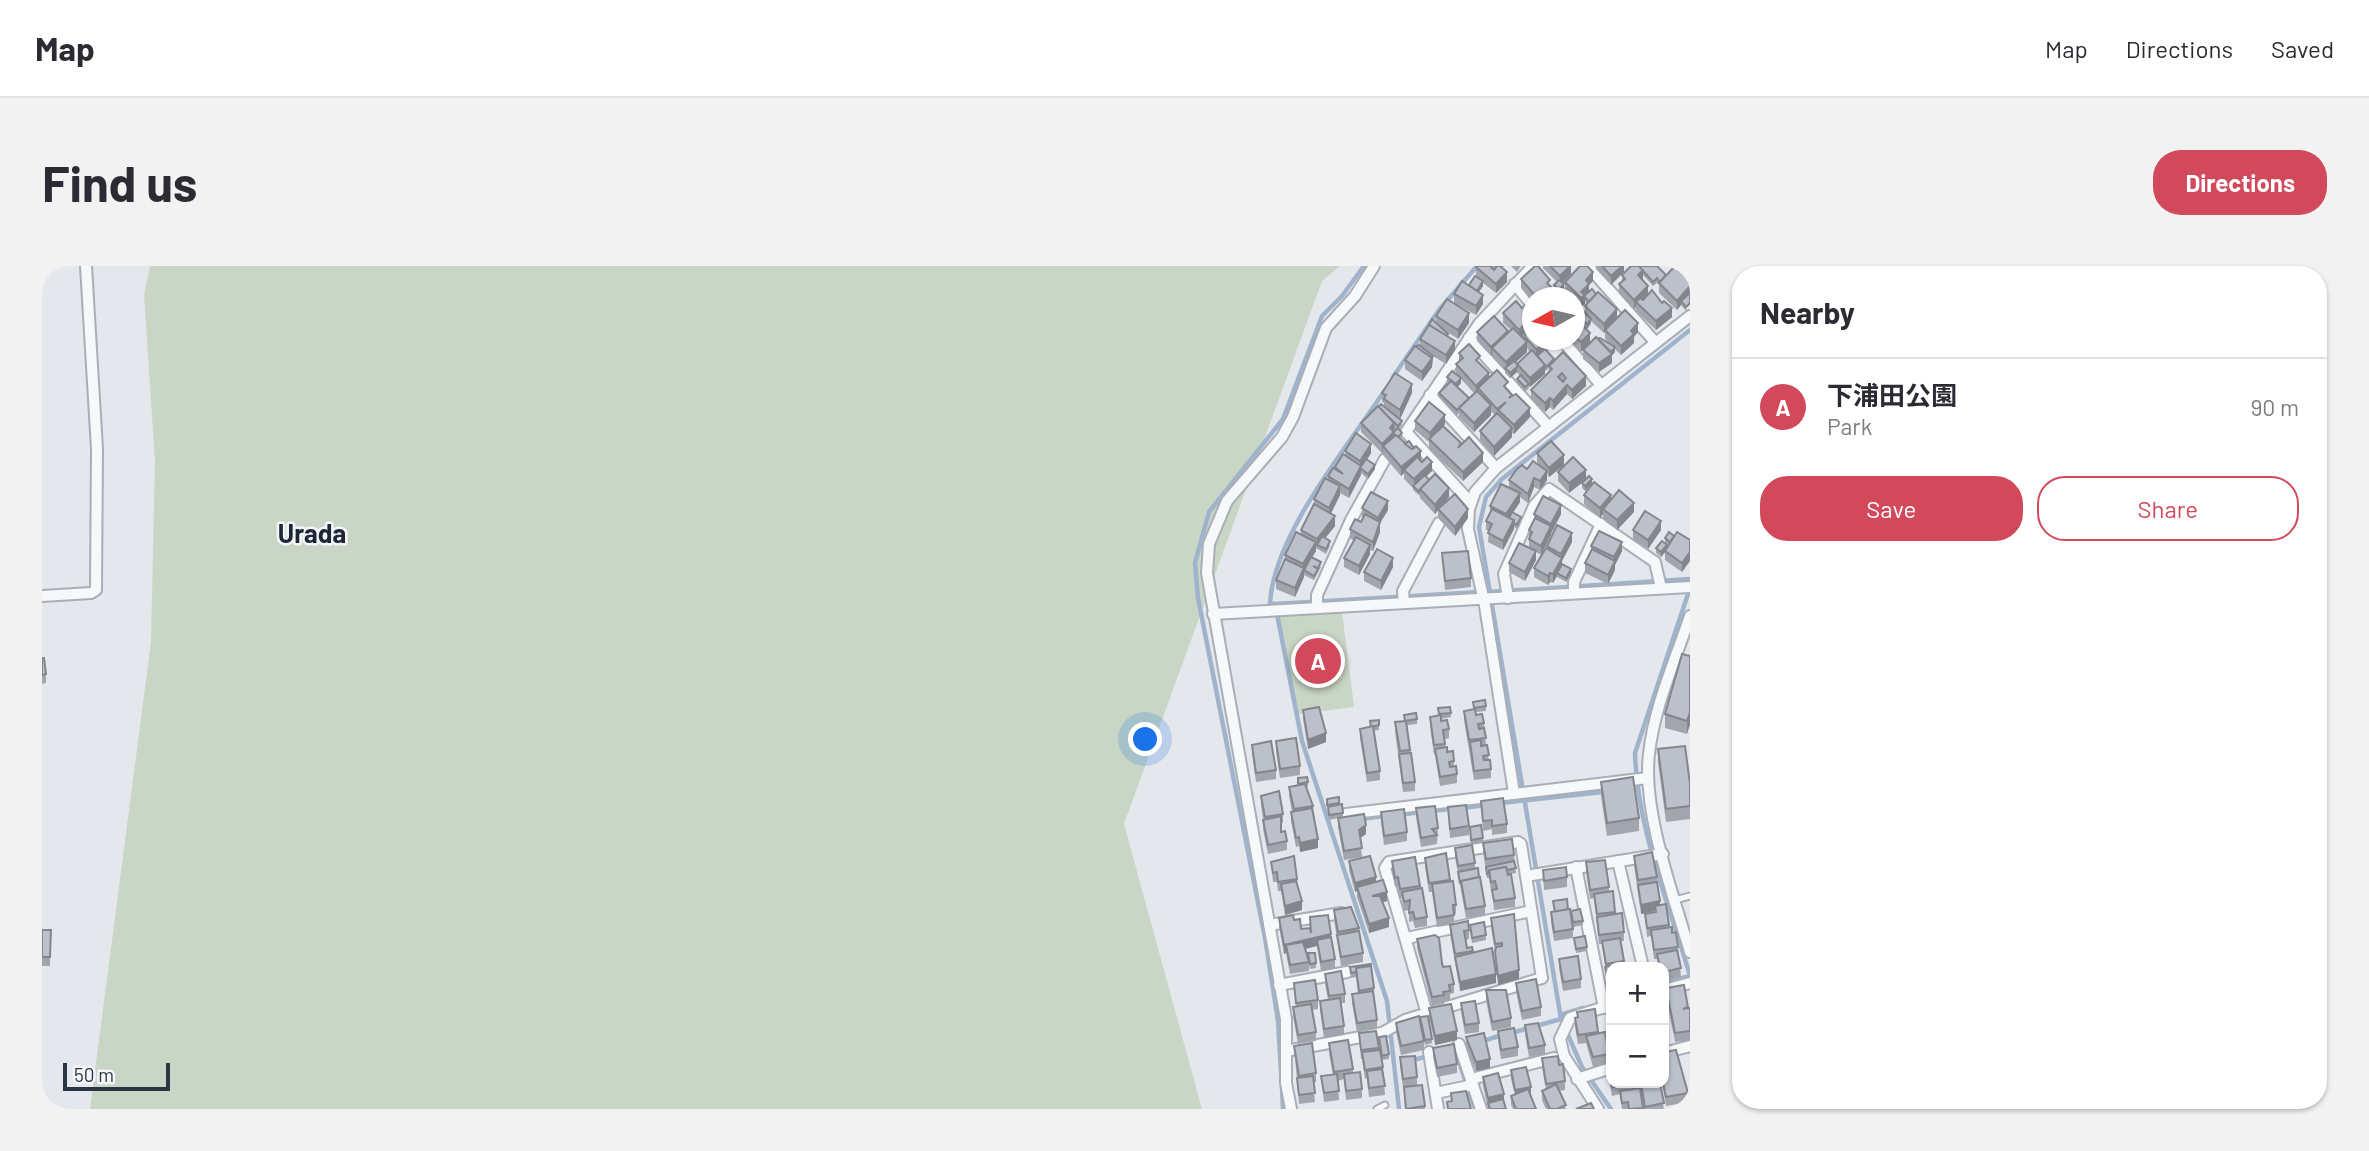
<!DOCTYPE html>
<meta charset="utf-8">
<style>
:root{--surface:#fff;--page:#f2f2f3;--text:#2b2b33;--muted:#7c7c81;--line:#e1e1e2;--accent:#d1495b}
body{margin:0;font-family:Barlow,"Noto Sans JP",sans-serif;background:var(--page);color:var(--text)}
.controls{position:absolute;right:21px;bottom:21px;display:grid;overflow:hidden;border-radius:14px;box-shadow:0 2px 5px #0004}
.controls button{width:63px;height:63px;display:grid;place-items:center;padding:0;border:0;border-bottom:2px solid var(--line);background:var(--surface);color:var(--text);font:35px sans-serif}
.compass{position:absolute;left:1480px;top:21px;width:63px;height:63px;border-radius:50%;background:var(--surface);box-shadow:0 2px 5px #0004;rotate:262deg}
.scale{position:absolute;left:21px;bottom:18px;width:107px;box-sizing:border-box;padding-left:7px;border:4px solid #2b3445;border-top:0;font-size:19px;line-height:24px;white-space:nowrap;color:#2b3445;-webkit-text-stroke:5px #f4f6f9;paint-order:stroke}
.you{position:absolute;left:1104px;top:474px;width:24px;height:24px;margin:-18px;border:5px solid #fff;border-radius:50%;background:#1a73e8;box-shadow:0 0 0 10px #1a73e833}
.badge{display:grid;place-items:center;width:46px;height:46px;border-radius:50%;background:var(--accent);color:#fff;font-size:23px;font-weight:700}
.pin{position:absolute;translate:-50% -50%;border:4px solid #fff;box-shadow:0 2px 7px #0006}
.list{margin:0;padding:0;list-style:none}
h2{display:flex;justify-content:space-between;align-items:center;height:91px;margin:0;padding:0 28px;font-size:30px}
h2 small{font-size:23px;font-weight:400;color:var(--muted)}
.list li{display:grid;grid-template-columns:46px 1fr auto;gap:21px;align-items:center;box-sizing:border-box;height:98px;padding:0 28px;border-top:2px solid var(--line)}
.list b{display:block;font-size:26px;white-space:nowrap}
.list p{margin:0;font-size:23px;white-space:nowrap;color:var(--muted)}
.list em{font-size:23px;font-style:normal;color:var(--muted)}
.actions{display:flex;gap:14px;padding:21px 28px}
.actions a{flex:1;padding:16px 0;border:2px solid var(--accent);border-radius:28px;text-align:center;font-size:24px;color:var(--accent)}
.actions .main{background:var(--accent);color:#fff}
.map{position:relative;flex:none;width:1648px;height:843px;overflow:hidden;border-radius:28px}
header{display:flex;align-items:center;gap:42px;box-sizing:border-box;height:98px;padding:0 35px;background:var(--surface);border-bottom:2px solid var(--line)}
header strong{font-size:33px}
nav{display:flex;gap:38px;margin-inline-start:auto;font-size:24px}
.intro{display:flex;align-items:center;justify-content:space-between;box-sizing:border-box;height:168px;padding:0 42px}
h1{margin:0;font-size:49px}
.button{padding:18px 32px;border-radius:28px;background:var(--accent);color:#fff;font-size:24px;font-weight:700}
main{display:flex;gap:42px;padding:0 42px}
aside{flex:1;background:var(--surface);border-radius:28px;box-shadow:0 2px 5px #0004}
.map>svg:first-child{display:block}
</style>
<header>
<strong>Map</strong>
<nav><a>Map</a><a>Directions</a><a>Saved</a></nav>
</header>
<div class="intro"><h1>Find us</h1><a class="button">Directions</a></div>
<main>
<div class="map">
<svg width="1648" height="843" viewBox="0 0 1648 843">
<rect width="100%" height="100%" fill="#e4e7ec"/>
<!-- green -->
<g fill="#c9d6c5">
<polygon points="108,0 1298,0 1280,15 1082,558 1160,843 48,843 109,376 113,195 102,29"/>
<polygon points="1300,346 1312,441 1256,448 1237,349"/>
</g>
<g fill="none" stroke-linecap="round" stroke-linejoin="round">
<!-- stream -->
<g stroke="#9fb4cc" stroke-width="4.5">
<polyline points="1351,111 1397,44 1435,0"/>
<path d="M1343 124C1305 182 1232 268 1228 337L1233 338 1260 475 1345 735 1357 843"/>
<path d="M1648 322 1593 487C1595 562 1627 638 1648 710"/>
<polyline points="1446,326 1648,313"/>
<polyline points="1233,338 1438,326"/>
<polyline points="1459,537 1561,526"/>
<polyline points="1421,542 1443,539"/>
<polyline points="1389,545 1408,543"/>
<polyline points="1358,549 1377,546"/>
<polyline points="1320,553 1342,550"/>
<polyline points="1622,717 1648,710"/>
<polyline points="1518,749 1541,742"/>
<polyline points="1469,767 1519,753"/>
<polyline points="1438,776 1460,769"/>
<polyline points="1414,787 1433,843"/>
<polyline points="1368,795 1386,790"/>
<polyline points="1239,805 1236,755 1223,672 1156,332 1153,297 1167,246 1241,153 1280,50 1300,30 1322,0"/>
<polyline points="1240,821 1241,843"/>
<polyline points="1569,843 1540,801 1519,753 1437,261 1444,231 1460,213 1648,64"/>
</g>
<!-- service casing -->
<g stroke="#a9aeb7" stroke-width="9">
<g id="service">
<polyline points="1633,634 1648,630"/>
<polyline points="1335,843 1343,839"/>
</g>
</g>
<!-- minor casing -->
<g stroke="#a9aeb7" stroke-width="14">
<g id="minor">
<polyline points="1546,0 1613,76"/>
<polyline points="1638,0 1648,11"/>
<polyline points="1473,18 1490,39"/>
<polyline points="1427,72 1506,160"/>
<polyline points="1520,74 1559,119"/>
<polyline points="1388,129 1454,202"/>
<polyline points="1429,237 1364,166 1437,58 1491,0"/>
<polyline points="1532,327 1532,316 1559,258"/>
<polyline points="0,330 49,327 54,324 55,183 44,0"/>
<polyline points="1466,332 1462,308 1492,240 1507,223 1613,296 1619,322"/>
<polyline points="1362,337 1361,325 1397,257"/>
<polyline points="1275,342 1275,329 1309,254 1343,193"/>
<polyline points="1171,348 1648,321"/>
<path d="M1648 350C1633 395 1612 441 1607 488 1600 545 1632 631 1648 686"/>
<polyline points="1472,527 1443,340 1426,263 1427,243 1433,226 1454,202 1648,50"/>
<polyline points="1304,548 1606,512"/>
<polyline points="1576,595 1601,701"/>
<polyline points="1534,601 1562,742"/>
<polyline points="1484,610 1621,588"/>
<polyline points="1227,659 1299,647"/>
<polyline points="1365,672 1489,645"/>
<polyline points="1237,719 1305,706"/>
<polyline points="1622,724 1648,717"/>
<polyline points="1417,778 1439,843"/>
<polyline points="1244,785 1340,767 1363,754 1500,712 1479,578 1476,576 1347,596 1343,602 1385,748"/>
<polyline points="1387,786 1396,843"/>
<polyline points="1622,787 1648,780"/>
<polyline points="1429,813 1512,792"/>
<polyline points="1535,813 1569,802"/>
<polyline points="1394,827 1431,819"/>
<polyline points="1249,843 1244,817 1244,753 1165,307 1167,278 1185,235 1240,171 1251,151 1284,62 1313,30 1332,0"/>
<polyline points="1556,843 1522,790 1518,773 1528,752 1569,739"/>
</g>
</g>
<!-- service -->
<use href="#service" stroke="#f7f8fa" stroke-width="5"/>
<!-- minor -->
<use href="#minor" stroke="#f7f8fa" stroke-width="10"/>
</g>
<!-- wall -->
<g fill="#a1a5ae" fill-rule="evenodd">
<polygon points="1435,0 1462,0 1460,2 1465,16 1454,27 1441,17 1441,20 1437,26 1441,38 1434,49 1412,37 1412,28 1427,19 1434,10 1434,1"/>
<polygon points="1469,0 1479,0 1475,6"/>
<polygon points="1501,0 1529,0 1529,8 1521,17 1522,22 1517,28 1512,24 1512,19 1515,16 1501,2"/>
<polygon points="1554,0 1582,0 1569,19 1554,3"/>
<polygon points="1589,0 1624,9 1648,14 1644,45 1639,39 1635,44 1617,27 1617,19 1615,17 1611,20 1601,9 1600,14 1606,28 1630,51 1614,64 1594,45 1594,41 1592,43 1577,27 1577,18 1580,16 1580,9"/>
<polygon points="1479,13 1511,32 1490,32 1490,36 1479,22"/>
<polygon points="1551,15 1547,19 1547,25 1575,52 1596,66 1592,71 1592,77 1579,89 1573,83 1573,86 1570,89 1570,97 1557,106 1541,93 1541,84 1556,73 1568,78 1563,73 1563,65 1562,67 1549,55 1549,57 1545,63 1537,56 1537,51 1543,47 1543,40 1545,38 1543,35 1543,38 1539,41 1539,46 1533,52 1548,67 1539,86 1527,74 1532,74 1532,32 1526,32 1528,30 1523,25 1523,16"/>
<path d="M1461 47 1490 60 1479 71 1482 73V70L1511 74V80L1505 85 1512 95 1544 120 1530 133 1525 128 1511 144 1508 141 1503 146 1489 133V124L1507 107V102L1504 105 1503 104V108L1488 121 1487 120V122L1483 126 1475 117V113L1478 110 1475 106 1468 112 1463 107V105L1450 91V89L1449 90 1435 75V66L1466 67 1469 64 1461 57ZM1485 82 1488 86 1475 98 1474 96 1485 86Z"/>
<polygon points="1394,50 1427,57 1416,73 1402,64 1413,84 1404,98 1391,90 1390,101 1380,115 1363,103 1363,94 1371,83 1371,81 1378,79 1378,73 1394,57"/>
<path d="M1417 87 1438 98 1447 111 1466 125 1488 151 1472 168 1470 167V171L1452 190 1438 174V165L1453 149 1452 148 1449 146V149L1432 166 1417 151V147L1415 149 1397 131V127L1407 117 1405 116V111L1416 110 1414 107V98L1417 95ZM1419 113 1432 127 1427 132 1415 121 1419 117Z"/>
<polygon points="1340,127 1370,127 1358,153 1360,159 1357,163 1360,171 1358,173 1390,205 1384,210 1407,231 1398,242 1426,252 1413,270 1396,252 1396,244 1393,248 1378,232 1378,230 1371,224 1371,222 1362,213 1362,207 1359,210 1341,189 1341,186 1340,187 1319,166 1319,157 1342,140 1342,137 1340,136"/>
<polygon points="1373,155 1403,158 1401,160 1419,179 1441,196 1421,215 1387,183 1387,176 1373,164"/>
<polygon points="1303,185 1329,187 1325,194 1333,203 1326,213 1319,207 1307,232 1298,227 1298,229 1289,248 1293,260 1283,272 1288,280 1284,288 1274,282 1274,285 1270,291 1279,301 1272,314 1262,309 1262,304 1262,311 1253,331 1234,323 1234,314 1243,295 1243,289 1259,268 1259,264 1272,239 1272,233 1286,214 1286,210 1293,203 1293,201 1303,189"/>
<polygon points="1495,187 1522,199 1507,211 1505,208 1505,214 1498,224 1492,221 1486,237 1478,231 1478,236 1471,247 1479,256 1475,263 1472,261 1472,263 1461,284 1446,276 1447,265 1444,264 1444,255 1448,248 1448,240 1467,222 1467,214 1485,203 1498,200 1495,196"/>
<polygon points="1516,206 1544,213 1550,218 1543,225 1540,222 1540,217 1544,214 1527,227 1516,215"/>
<polygon points="1542,229 1569,234 1592,246 1575,264 1561,252 1561,248 1558,252 1542,238"/>
<polygon points="1320,242 1346,244 1338,257 1338,266 1331,285 1328,284 1328,288 1317,309 1302,301 1302,292 1312,275 1308,272 1308,263 1319,256 1321,252 1320,251"/>
<polygon points="1492,248 1519,248 1499,289 1494,286 1494,294 1483,315 1467,306 1467,297 1487,281 1487,264 1492,254"/>
<polygon points="1591,264 1619,264 1606,283 1591,273"/>
<polygon points="1632,271 1648,274 1640,306 1623,294 1623,286 1619,291 1614,287 1614,282 1625,282 1627,279 1623,277 1623,272"/>
<polygon points="1530,276 1520,295 1520,298 1529,307 1524,316 1515,311 1515,310 1511,317 1508,316 1506,319 1492,311 1492,302 1505,283 1505,280"/>
<polygon points="1549,280 1580,285 1573,299 1573,304 1566,318 1543,307 1543,297 1549,284"/>
<polygon points="1400,287 1429,312 1429,321 1403,324"/>
<polygon points="1351,301 1339,324 1322,315 1322,306"/>
<polygon points="1648,390 1645,468 1623,462 1623,448"/>
<polygon points="0,392 4,408 4,417 0,418"/>
<polygon points="1256,398 1273,409 1273,414 1258,416"/>
<polygon points="1431,436 1444,440 1444,445 1434,446 1434,449 1442,457 1444,479 1449,503 1449,512 1432,514 1422,454 1422,445 1432,443"/>
<polygon points="1408,441 1409,451 1399,453 1399,455 1407,463 1407,472 1403,473 1403,481 1412,495 1412,500 1415,508 1415,517 1398,520 1393,488 1392,489 1388,460 1388,451 1397,450 1396,442"/>
<polygon points="1261,444 1284,476 1266,483 1261,453"/>
<polygon points="1362,449 1375,453 1375,458 1365,459 1373,516 1373,525 1361,526 1353,465 1353,456 1363,455"/>
<polygon points="1337,454 1337,464 1331,465 1338,505 1338,514 1325,516 1318,472 1318,463 1328,461 1328,455"/>
<polygon points="1234,475 1258,500 1258,509 1238,512 1234,484"/>
<polygon points="1210,479 1234,504 1234,513 1214,516 1210,488"/>
<polygon points="1616,483 1648,518 1648,553 1624,556 1616,497"/>
<polygon points="1256,512 1266,516 1266,521 1264,521 1271,540 1276,582 1258,586 1257,580 1254,581 1249,555 1249,546 1250,546 1247,530 1247,521 1256,520"/>
<polygon points="1559,516 1597,552 1597,565 1565,570 1559,530"/>
<polygon points="1219,530 1241,548 1241,557 1239,557 1239,566 1245,575 1245,584 1226,588 1221,563 1221,554 1219,539"/>
<polygon points="1297,531 1297,539 1301,547 1301,551 1324,568 1318,572 1320,591 1302,594 1296,561 1296,552 1287,554 1286,545 1285,533"/>
<polygon points="1439,535 1465,558 1465,567 1450,569 1450,563 1441,565"/>
<polygon points="1406,541 1427,560 1427,569 1408,572"/>
<polygon points="1374,542 1396,562 1395,578 1379,581 1374,551"/>
<polygon points="1339,546 1365,566 1365,575 1342,579 1339,555"/>
<polygon points="1428,561 1441,572 1441,577 1429,579"/>
<polygon points="1441,577 1472,589 1474,607 1469,608 1473,632 1473,641 1452,644 1450,625 1449,625 1447,612 1445,612 1441,586"/>
<polygon points="1413,582 1433,597 1433,603 1443,640 1443,649 1424,652 1413,591"/>
<polygon points="1404,587 1408,616 1414,639 1414,648 1412,648 1412,658 1427,664 1427,673 1424,674 1425,682 1431,685 1454,717 1418,725 1408,668 1408,659 1395,661 1390,626 1387,626 1383,601 1383,592"/>
<polygon points="1592,590 1615,611 1618,639 1624,638 1627,661 1636,681 1639,711 1622,715 1622,701 1616,701 1615,693 1612,693 1609,670 1605,671 1603,648 1613,646 1613,645 1599,648 1592,599"/>
<polygon points="1307,595 1334,616 1345,635 1341,636 1347,661 1327,667 1315,631 1315,625 1313,626 1307,604"/>
<polygon points="1350,595 1378,620 1385,651 1385,660 1373,662 1371,655 1367,656 1367,644 1362,645 1360,632 1358,632 1356,620 1353,621 1350,604"/>
<polygon points="1229,596 1255,613 1260,644 1243,649 1239,625 1236,625 1235,616 1231,616"/>
<polygon points="1544,596 1567,621 1567,626 1573,648 1582,666 1582,675 1578,675 1582,697 1569,701 1569,728 1567,729 1560,678 1557,678 1552,632 1548,633 1544,605"/>
<polygon points="1501,604 1525,611 1525,621 1502,624"/>
<polygon points="1511,635 1526,644 1531,663 1531,672 1512,675 1509,656 1509,646 1512,646"/>
<polygon points="1292,644 1317,662 1321,687 1321,696 1299,700 1292,653"/>
<polygon points="1529,649 1541,655 1541,659 1531,661"/>
<polygon points="1237,652 1252,654 1259,663 1289,671 1293,693 1293,702 1279,705 1275,680 1263,683 1267,695 1274,697 1274,702 1268,703 1267,697 1267,705 1248,708 1244,687 1242,688 1237,661"/>
<polygon points="1449,652 1477,713 1456,719 1453,695 1453,685 1449,661"/>
<polygon points="1428,659 1444,669 1444,674 1430,677"/>
<polygon points="0,664 9,664 8,700 0,700"/>
<polygon points="1532,672 1545,681 1545,685 1534,687"/>
<polygon points="1375,673 1400,697 1412,718 1412,727 1408,728 1408,734 1402,735 1402,738 1390,740 1375,682"/>
<polygon points="1517,693 1539,713 1539,722 1521,725 1517,702"/>
<polygon points="1308,701 1332,722 1332,732 1335,754 1335,763 1315,766 1310,737 1310,728 1316,727 1314,711 1309,712"/>
<polygon points="1283,708 1303,728 1303,737 1299,737 1302,760 1302,769 1282,772 1278,744 1278,735 1286,734 1283,717"/>
<polygon points="1252,717 1276,734 1276,743 1270,744 1274,766 1274,775 1256,778 1251,750 1251,741 1254,740"/>
<polygon points="1474,717 1499,741 1499,750 1480,754 1474,726"/>
<polygon points="1624,722 1646,742 1648,742 1648,774 1633,776 1624,731"/>
<polygon points="1444,724 1469,752 1469,761 1450,765 1444,734"/>
<polygon points="1419,737 1437,757 1437,766 1423,768 1419,746"/>
<polygon points="1387,742 1415,774 1393,779 1387,751"/>
<polygon points="1553,743 1556,768 1567,788 1567,797 1551,801 1544,777 1536,778 1533,761 1533,752 1535,751 1535,746"/>
<polygon points="1354,757 1390,773 1390,777 1383,779 1382,775 1382,784 1359,789 1354,766"/>
<polygon points="1483,759 1503,779 1503,788 1487,791 1483,768"/>
<polygon points="1334,765 1337,784 1341,801 1343,829 1327,831 1325,812 1323,813 1320,793 1319,793 1317,767"/>
<polygon points="1456,765 1476,781 1476,790 1459,793 1456,774"/>
<polygon points="1337,771 1347,788 1347,793 1340,794"/>
<polygon points="1424,771 1448,802 1434,805 1424,780"/>
<polygon points="1287,777 1311,803 1311,807 1320,823 1320,832 1304,834 1302,813 1296,815 1297,834 1282,836 1279,810 1291,809 1287,787"/>
<polygon points="1252,780 1274,807 1274,816 1271,816 1273,836 1257,838"/>
<polygon points="1391,782 1415,798 1415,807 1395,811 1391,791"/>
<polygon points="1358,791 1375,811 1375,819 1380,819 1383,843 1363,843 1362,822 1361,822 1358,800"/>
<polygon points="1500,792 1517,799 1523,815 1523,824 1517,825 1524,843 1504,843 1500,834 1500,825 1504,823 1500,801"/>
<polygon points="1566,799 1588,817 1588,823 1597,822 1596,817 1618,817 1622,843 1602,843 1599,824 1601,843 1580,843 1578,828 1570,830 1566,809"/>
<polygon points="1469,804 1489,829 1494,843 1471,843 1469,839 1469,830 1473,829 1469,813"/>
<polygon points="1441,811 1462,837 1464,843 1446,843 1441,820"/>
<polygon points="1620,817 1646,827 1646,836 1624,840"/>
</g>
<!-- shaded-wall -->
<g fill="#83868d">
<polygon points="1526,0 1529,0 1529,8 1518,19 1518,10"/>
<polygon points="1580,0 1582,0 1582,6 1569,19 1569,10"/>
<polygon points="1601,4 1601,13 1596,18 1596,9"/>
<polygon points="1465,6 1465,16 1454,27 1454,18"/>
<polygon points="1551,6 1551,15 1547,19 1547,27 1543,31 1543,38 1539,41 1539,26 1544,14"/>
<polygon points="1441,15 1441,20 1433,31 1433,27"/>
<polygon points="1522,18 1522,22 1517,28 1517,24"/>
<polygon points="1606,20 1606,29 1597,38 1594,36 1594,41 1592,43 1592,34"/>
<polygon points="1648,20 1648,30 1639,35 1639,39 1635,44 1635,35"/>
<polygon points="1511,23 1511,32 1502,32"/>
<polygon points="1441,29 1441,38 1434,49 1434,40"/>
<polygon points="1539,42 1539,46 1532,53 1532,49"/>
<polygon points="1630,42 1630,51 1614,64 1614,55"/>
<polygon points="1575,43 1575,52 1562,67 1562,58"/>
<polygon points="1427,47 1427,57 1416,73 1416,64"/>
<polygon points="1490,51 1490,60 1477,73 1477,64"/>
<polygon points="1549,53 1549,57 1545,63 1545,58"/>
<polygon points="1596,57 1596,66 1592,71 1592,77 1579,89 1579,80 1589,65"/>
<polygon points="1466,65 1466,74 1450,82 1450,89 1449,90 1449,81"/>
<polygon points="1548,67 1548,76 1539,86 1539,76"/>
<polygon points="1508,74 1511,74 1511,80 1494,92 1494,83"/>
<polygon points="1413,75 1413,84 1404,98 1404,89"/>
<polygon points="1485,76 1485,86 1465,104 1464,96"/>
<polygon points="1573,81 1573,86 1570,89 1570,97 1557,106 1557,97"/>
<polygon points="1391,90 1390,101 1380,115 1380,106"/>
<polygon points="1503,99 1503,108 1488,121 1488,112"/>
<polygon points="1475,101 1475,106 1468,112 1468,107"/>
<polygon points="1447,107 1447,117 1436,122 1436,127 1434,129 1434,120"/>
<polygon points="1544,110 1544,120 1530,133 1530,124"/>
<polygon points="1419,112 1419,117 1414,123 1414,118"/>
<polygon points="1370,118 1370,127 1358,153 1358,144"/>
<polygon points="1525,119 1525,128 1511,144 1511,135"/>
<polygon points="1508,132 1508,141 1503,146 1503,137"/>
<polygon points="1449,139 1449,149 1432,166 1432,157"/>
<polygon points="1488,142 1488,151 1472,168 1472,159"/>
<polygon points="1403,149 1403,158 1388,176 1388,167"/>
<polygon points="1352,157 1352,175 1341,180 1341,186 1340,187 1340,178 1348,162"/>
<polygon points="1470,162 1470,171 1452,190 1452,181"/>
<polygon points="1329,178 1329,187 1319,203 1319,209 1307,232 1307,223 1318,202 1318,195"/>
<polygon points="1379,185 1379,194 1362,204 1362,207 1359,210 1359,201"/>
<polygon points="1441,187 1441,196 1421,215 1421,206"/>
<polygon points="1522,189 1522,199 1507,211 1507,202"/>
<polygon points="1390,196 1390,205 1373,221 1372,220 1372,213"/>
<polygon points="1333,199 1333,203 1326,213 1326,208"/>
<polygon points="1544,204 1544,213 1527,227 1527,217"/>
<polygon points="1505,205 1505,214 1498,224 1498,215"/>
<polygon points="1492,212 1492,221 1486,237 1486,228"/>
<polygon points="1550,213 1550,218 1543,225 1543,220"/>
<polygon points="1298,220 1298,229 1287,251 1287,242"/>
<polygon points="1407,222 1407,231 1393,248 1393,239"/>
<polygon points="1478,227 1478,236 1464,257 1464,248"/>
<polygon points="1569,229 1569,238 1561,243 1561,248 1558,252 1558,242"/>
<polygon points="1346,235 1346,244 1338,257 1338,266 1331,285 1331,276 1336,261 1336,252"/>
<polygon points="1592,237 1592,246 1575,264 1575,254"/>
<polygon points="1519,239 1519,248 1509,267 1509,258"/>
<polygon points="1426,243 1426,252 1413,270 1413,261"/>
<polygon points="1293,250 1293,260 1277,280 1275,279 1275,282 1275,273"/>
<polygon points="1472,254 1472,263 1461,284 1461,275"/>
<polygon points="1619,255 1619,264 1606,283 1606,274"/>
<polygon points="1509,260 1509,269 1499,289 1499,280"/>
<polygon points="1530,267 1530,276 1520,295 1520,301 1515,307 1515,310 1511,317 1511,308 1519,294 1519,288"/>
<polygon points="1274,276 1274,285 1262,304 1262,311 1253,331 1253,322 1261,306 1261,298"/>
<polygon points="1580,276 1580,285 1573,299 1573,304 1566,318 1566,309 1572,296 1572,291"/>
<polygon points="1328,279 1328,288 1317,309 1317,300"/>
<polygon points="1625,279 1625,284 1619,291 1619,286"/>
<polygon points="1494,285 1494,294 1483,315 1483,306"/>
<polygon points="1648,286 1648,295 1640,306 1640,297"/>
<polygon points="1351,292 1351,301 1339,324 1339,315"/>
<polygon points="1529,303 1529,307 1524,316 1524,312"/>
<polygon points="1508,307 1508,316 1506,319 1506,310"/>
<polygon points="1648,446 1648,459 1645,468 1645,455"/>
<polygon points="1284,467 1284,476 1266,483 1266,474"/>
<polygon points="1324,559 1324,568 1317,573 1317,564"/>
<polygon points="1276,573 1276,582 1258,586 1258,577"/>
<polygon points="1334,611 1334,620 1315,621 1315,625 1313,626 1313,617"/>
<polygon points="1345,626 1345,635 1330,640 1330,630"/>
<polygon points="1260,635 1260,644 1243,649 1243,640"/>
<polygon points="1618,635 1618,644 1613,640 1613,645 1599,648 1599,639"/>
<polygon points="1347,652 1347,661 1327,667 1327,658"/>
<polygon points="1289,668 1289,677 1275,674 1275,680 1246,687 1244,679 1244,687 1242,688 1242,679"/>
<polygon points="1477,704 1477,713 1456,719 1456,710"/>
<polygon points="1454,708 1454,717 1418,725 1418,716"/>
<polygon points="1415,765 1415,774 1393,779 1393,770"/>
<polygon points="1448,793 1448,802 1434,805 1434,796"/>
<polygon points="1489,821 1489,830 1473,833 1473,824"/>
<polygon points="1462,828 1462,837 1446,838 1446,832"/>
</g>
<!-- building -->
<g fill="#bbc0ca" stroke="#83868d" stroke-width="2" fill-rule="evenodd">
<polygon points="1435,0 1448,0 1452,4 1455,0 1458,0 1465,6 1454,18 1434,1"/>
<polygon points="1493,0 1496,0 1508,14 1505,17 1511,23 1502,32 1495,32 1479,13"/>
<polygon points="1508,0 1528,0 1518,10"/>
<polygon points="1538,0 1545,0 1551,6 1544,14 1547,18 1539,26 1543,29 1539,32 1523,16"/>
<polygon points="1560,0 1580,0 1569,10"/>
<polygon points="1589,0 1597,0 1601,4 1596,9 1606,20 1592,34 1577,18 1583,13 1580,9"/>
<polygon points="1597,0 1615,0 1624,9 1618,16 1615,12 1611,16"/>
<polygon points="1633,0 1648,14 1648,20 1635,35 1617,17"/>
<polygon points="1433,10 1441,15 1435,25 1427,19"/>
<polygon points="1517,14 1522,18 1517,24 1512,19"/>
<polygon points="1420,15 1441,29 1434,40 1412,28"/>
<polygon points="1550,23 1554,28 1547,36 1542,30"/>
<polygon points="1610,24 1620,37 1622,35 1630,42 1614,55 1594,36 1598,32 1601,34"/>
<polygon points="1556,26 1575,43 1562,58 1543,40"/>
<polygon points="1648,27 1648,37 1644,41 1639,35"/>
<polygon points="1405,33 1427,47 1416,64 1394,50"/>
<polygon points="1532,34 1539,42 1532,49"/>
<polygon points="1474,35 1480,42 1485,38 1490,43 1490,51 1477,64 1461,47"/>
<polygon points="1583,44 1596,57 1589,65 1592,68 1579,80 1563,64"/>
<polygon points="1542,46 1549,53 1545,58 1537,51"/>
<polygon points="1452,50 1466,65 1449,81 1435,66"/>
<polygon points="1532,51 1548,67 1539,76 1532,70"/>
<polygon points="1390,53 1406,68 1405,70 1387,59"/>
<polygon points="1387,59 1413,75 1404,89 1378,73"/>
<polygon points="1471,62 1485,76 1464,96 1450,82"/>
<polygon points="1490,62 1490,74 1508,74 1494,83 1482,70"/>
<polygon points="1554,71 1570,88 1557,97 1541,84"/>
<polygon points="1558,72 1573,81 1569,86 1556,73"/>
<polygon points="1427,78 1438,90 1434,94 1447,107 1434,120 1414,98 1421,92 1417,87"/>
<polygon points="1377,79 1391,90 1389,92 1373,80 1372,81 1371,81"/>
<polygon points="1373,80 1390,92 1380,106 1363,94"/>
<polygon points="1503,83 1512,93 1504,101 1495,90"/>
<polygon points="1490,84 1503,99 1488,112 1475,98"/>
<path d="M1521 86 1544 110 1530 124 1525 119 1511 135 1508 132 1503 137 1489 124 1510 103 1507 100ZM1520 107 1524 112 1521 116 1516 111Z"/>
<polygon points="1472,95 1477,100 1475,98 1475,101 1468,107 1463,102"/>
<polygon points="1455,104 1466,116 1462,120 1470,129 1467,132 1474,128 1488,142 1472,159 1456,144 1464,136 1455,143 1436,122"/>
<polygon points="1410,105 1419,112 1414,118 1405,111"/>
<polygon points="1353,107 1370,118 1358,144 1342,133 1344,129 1340,127"/>
<polygon points="1479,109 1487,118 1483,121 1475,113"/>
<polygon points="1409,115 1427,132 1415,144 1397,127"/>
<polygon points="1435,125 1449,139 1432,157 1417,142"/>
<polygon points="1387,136 1403,149 1388,167 1373,155"/>
<polygon points="1339,138 1360,155 1356,160 1336,141"/>
<polygon points="1336,140 1352,157 1348,162 1352,166 1340,178 1319,157"/>
<polygon points="1455,147 1470,162 1452,181 1438,165"/>
<polygon points="1401,160 1419,177 1416,182 1427,171 1441,187 1421,206 1387,173"/>
<polygon points="1356,162 1360,167 1356,171 1352,169 1352,166 1350,167"/>
<polygon points="1314,167 1329,178 1318,195 1303,185"/>
<polygon points="1354,169 1370,183 1374,180 1379,185 1359,201 1341,180"/>
<polygon points="1367,175 1372,182 1370,183 1363,178"/>
<polygon points="1509,175 1522,189 1507,202 1495,187"/>
<polygon points="1301,188 1319,200 1307,223 1286,210 1291,202 1301,208 1293,201"/>
<polygon points="1375,191 1380,196 1385,191 1390,196 1372,213 1362,204"/>
<polygon points="1531,191 1544,204 1527,217 1516,206"/>
<polygon points="1324,193 1333,199 1326,208 1318,202"/>
<polygon points="1491,195 1505,205 1498,215 1492,212 1486,228 1467,214 1475,203 1480,199 1485,203"/>
<polygon points="1393,208 1407,222 1393,239 1378,223"/>
<polygon points="1383,209 1387,214 1378,223 1377,226 1371,220"/>
<polygon points="1547,210 1550,213 1543,220 1540,217"/>
<polygon points="1283,212 1298,220 1287,242 1272,233"/>
<polygon points="1552,216 1569,229 1558,242 1542,229"/>
<polygon points="1459,218 1478,227 1464,248 1448,240"/>
<polygon points="1577,224 1592,237 1575,254 1561,243"/>
<polygon points="1329,226 1346,235 1336,252 1320,242"/>
<polygon points="1413,228 1426,243 1413,261 1396,243"/>
<polygon points="1501,230 1519,239 1509,258 1492,248"/>
<polygon points="1272,238 1293,250 1275,273 1259,264"/>
<polygon points="1450,243 1472,254 1461,275 1446,267 1450,258 1444,255"/>
<polygon points="1603,245 1619,255 1606,274 1591,264"/>
<polygon points="1470,246 1479,251 1475,259 1472,257 1472,254 1467,252"/>
<polygon points="1323,248 1338,256 1331,276 1308,263 1313,253 1319,256"/>
<polygon points="1493,252 1509,260 1499,280 1487,273 1490,266 1487,264"/>
<polygon points="1515,259 1530,267 1519,288 1505,280"/>
<polygon points="1557,265 1580,276 1572,291 1549,280"/>
<polygon points="1254,266 1274,276 1261,298 1243,289"/>
<polygon points="1627,266 1632,270 1628,276 1623,272"/>
<polygon points="1635,266 1648,274 1648,286 1640,297 1623,285"/>
<polygon points="1280,270 1288,275 1284,283 1275,279"/>
<polygon points="1314,271 1328,279 1317,300 1302,292"/>
<polygon points="1620,275 1625,279 1619,286 1614,282"/>
<polygon points="1477,277 1494,285 1483,306 1467,297"/>
<polygon points="1504,282 1520,292 1511,308 1508,307 1506,310 1492,302"/>
<polygon points="1335,283 1351,292 1339,315 1322,306"/>
<polygon points="1550,283 1573,295 1566,309 1543,297"/>
<polygon points="1426,285 1429,312 1403,315 1400,287"/>
<polygon points="1269,291 1279,296 1276,302 1271,300 1276,303 1272,310 1262,304"/>
<polygon points="1243,293 1262,302 1253,322 1234,314"/>
<polygon points="1520,298 1529,303 1524,312 1515,307"/>
<polygon points="1640,388 1648,390 1648,446 1645,455 1623,448"/>
<polygon points="0,392 2,392 4,408 0,409"/>
<polygon points="1271,396 1273,409 1258,411 1256,398"/>
<polygon points="1443,434 1444,440 1432,442 1431,436"/>
<polygon points="1277,441 1284,467 1266,474 1261,444"/>
<polygon points="1408,441 1409,447 1397,448 1396,442"/>
<polygon points="1433,443 1434,449 1440,448 1442,457 1436,458 1437,463 1442,462 1444,472 1427,474 1422,445"/>
<polygon points="1374,447 1375,453 1363,455 1362,449"/>
<polygon points="1399,449 1399,455 1405,454 1407,463 1401,464 1403,478 1392,479 1388,451"/>
<polygon points="1337,454 1337,459 1329,461 1328,455"/>
<polygon points="1364,455 1368,484 1358,485 1353,456"/>
<polygon points="1331,460 1338,505 1325,507 1318,463"/>
<polygon points="1254,472 1258,500 1238,503 1234,475"/>
<polygon points="1439,474 1439,480 1445,479 1447,489 1441,490 1442,494 1448,494 1449,503 1432,505 1428,476"/>
<polygon points="1229,475 1234,504 1214,507 1210,479"/>
<polygon points="1643,480 1648,518 1648,540 1624,543 1616,483"/>
<polygon points="1405,481 1405,486 1411,485 1412,495 1407,496 1408,501 1414,500 1415,508 1398,511 1393,483"/>
<polygon points="1369,487 1373,516 1361,517 1357,488"/>
<polygon points="1265,511 1266,516 1256,518 1256,512"/>
<polygon points="1591,511 1597,552 1565,557 1559,516"/>
<polygon points="1263,518 1271,540 1252,543 1247,521"/>
<polygon points="1237,525 1241,548 1223,551 1219,530"/>
<polygon points="1297,531 1297,537 1285,539 1285,533"/>
<polygon points="1461,532 1465,558 1450,560 1450,554 1441,555 1439,535"/>
<polygon points="1300,538 1301,547 1287,549 1286,541"/>
<polygon points="1424,539 1427,560 1408,563 1406,541"/>
<polygon points="1393,540 1396,562 1390,563 1395,569 1379,572 1374,542"/>
<polygon points="1270,542 1276,573 1258,577 1257,571 1254,572 1249,546"/>
<polygon points="1362,543 1365,566 1342,570 1339,546"/>
<polygon points="1322,548 1324,559 1317,564 1320,582 1302,585 1296,552"/>
<polygon points="1239,550 1239,566 1243,565 1245,575 1226,579 1221,554"/>
<polygon points="1439,559 1441,572 1429,574 1428,561"/>
<polygon points="1470,573 1472,589 1444,593 1441,577"/>
<polygon points="1430,579 1433,597 1416,600 1413,582"/>
<polygon points="1610,586 1615,611 1596,614 1592,590"/>
<polygon points="1404,587 1408,614 1387,617 1383,592"/>
<polygon points="1252,590 1255,613 1236,616 1235,606 1231,607 1229,596"/>
<polygon points="1328,590 1334,611 1313,617 1307,595"/>
<polygon points="1373,591 1378,620 1358,623 1356,611 1353,612 1350,595"/>
<polygon points="1563,594 1567,621 1548,624 1544,596"/>
<polygon points="1472,595 1474,602 1465,604 1464,601 1447,604 1447,607 1445,608 1444,601"/>
<polygon points="1464,601 1466,609 1469,608 1473,632 1452,635 1450,624 1455,623 1453,615 1449,616 1447,604"/>
<polygon points="1524,601 1525,611 1502,615 1501,604"/>
<polygon points="1436,602 1437,611 1419,615 1420,617 1418,617 1416,606"/>
<polygon points="1438,611 1443,640 1424,643 1419,615"/>
<polygon points="1341,614 1345,626 1330,630 1338,630 1347,652 1327,658 1315,621"/>
<polygon points="1254,615 1260,635 1243,640 1239,618"/>
<polygon points="1411,615 1414,639 1411,639 1412,649 1395,652 1390,618"/>
<polygon points="1615,616 1618,635 1599,639 1596,619"/>
<polygon points="1380,622 1385,651 1373,653 1371,646 1367,647 1368,634 1362,636 1360,626"/>
<polygon points="1571,625 1573,646 1555,648 1552,628"/>
<polygon points="1525,633 1526,644 1513,646 1511,635"/>
<polygon points="1624,638 1627,659 1605,662 1603,648 1614,646 1613,640"/>
<polygon points="1309,641 1317,662 1296,666 1292,644"/>
<polygon points="1528,643 1531,663 1512,666 1509,646"/>
<polygon points="1538,643 1541,655 1531,656 1529,645"/>
<polygon points="1580,647 1582,666 1557,669 1555,651"/>
<polygon points="1472,648 1477,704 1456,710 1453,686 1454,681 1460,680 1460,677 1453,678 1449,652"/>
<polygon points="1251,649 1252,654 1258,653 1259,663 1268,662 1269,667 1268,651 1286,649 1289,668 1242,679 1237,652"/>
<polygon points="1426,655 1427,664 1422,665 1425,682 1430,681 1431,685 1413,688 1408,659"/>
<polygon points="1442,656 1444,669 1430,672 1428,659"/>
<polygon points="1630,661 1630,667 1634,666 1636,681 1612,684 1609,664"/>
<polygon points="0,664 9,664 8,691 0,691"/>
<polygon points="1317,665 1321,687 1299,691 1295,669"/>
<polygon points="1393,669 1397,672 1400,697 1401,701 1408,700 1412,718 1407,719 1408,725 1401,726 1402,729 1390,731 1375,673"/>
<polygon points="1543,670 1545,681 1534,683 1532,672"/>
<polygon points="1289,671 1293,693 1279,696 1275,674"/>
<polygon points="1578,672 1582,695 1564,698 1560,675"/>
<polygon points="1261,676 1267,696 1248,699 1244,679"/>
<polygon points="1450,682 1454,708 1418,716 1413,691"/>
<polygon points="1635,684 1639,702 1622,706 1622,701 1618,701 1615,688"/>
<polygon points="1266,687 1273,687 1274,697 1268,698"/>
<polygon points="1536,690 1539,713 1521,716 1517,693"/>
<polygon points="1582,697 1583,701 1569,701 1569,719 1567,720 1563,701"/>
<polygon points="1329,698 1329,700 1314,702 1314,706 1309,707 1308,701"/>
<polygon points="1329,700 1332,722 1317,725 1314,702"/>
<polygon points="1299,705 1303,728 1287,730 1283,708"/>
<polygon points="1494,713 1499,741 1480,745 1474,717"/>
<polygon points="1273,714 1276,734 1254,737 1252,717"/>
<polygon points="1642,719 1646,741 1641,743 1648,742 1648,765 1633,767 1624,722"/>
<polygon points="1444,724 1464,724 1469,752 1450,756"/>
<polygon points="1331,725 1335,754 1315,757 1310,728"/>
<polygon points="1298,732 1302,760 1282,763 1278,735"/>
<polygon points="1433,735 1437,757 1423,759 1419,737"/>
<polygon points="1269,738 1274,766 1256,769 1251,741"/>
<polygon points="1409,738 1415,765 1393,770 1387,742"/>
<polygon points="1553,743 1556,766 1536,769 1533,752 1536,751 1535,746"/>
<polygon points="1377,750 1382,775 1359,780 1354,757"/>
<polygon points="1386,750 1390,773 1383,774 1378,751"/>
<polygon points="1496,757 1503,779 1487,782 1483,759"/>
<polygon points="1472,762 1476,781 1459,784 1456,765"/>
<polygon points="1334,765 1337,782 1319,784 1317,767"/>
<polygon points="1563,766 1567,788 1551,791 1544,770"/>
<polygon points="1442,767 1448,793 1434,796 1424,771"/>
<polygon points="1344,770 1347,788 1340,790 1337,771"/>
<polygon points="1306,774 1311,803 1292,806 1287,777"/>
<polygon points="1270,777 1274,807 1257,810 1252,780"/>
<polygon points="1412,778 1415,798 1395,802 1391,782"/>
<polygon points="1338,784 1341,801 1323,804 1320,786"/>
<polygon points="1634,784 1646,827 1624,831 1621,817 1622,786"/>
<polygon points="1373,790 1375,811 1361,813 1358,791"/>
<polygon points="1516,790 1517,799 1521,798 1523,815 1504,818 1500,792"/>
<polygon points="1566,799 1569,799 1569,817 1588,817 1588,818 1570,821"/>
<polygon points="1484,801 1489,821 1473,824 1469,804"/>
<polygon points="1340,803 1343,820 1327,822 1325,805"/>
<polygon points="1318,806 1320,823 1304,825 1302,808"/>
<polygon points="1456,807 1462,828 1446,832 1441,811"/>
<polygon points="1295,808 1297,825 1282,827 1279,810"/>
<polygon points="1271,810 1273,827 1257,829 1255,812"/>
<polygon points="1599,817 1618,817 1622,837 1603,841"/>
<polygon points="1514,818 1524,839 1515,843 1508,843 1500,825"/>
<polygon points="1380,819 1383,840 1364,843 1362,821"/>
<polygon points="1598,822 1601,842 1587,843 1586,836 1580,837 1578,825"/>
<polygon points="1486,823 1494,843 1474,843 1469,830"/>
<polygon points="1424,825 1429,843 1406,843 1405,836 1410,835 1409,827"/>
<polygon points="1461,833 1464,843 1448,843 1446,837"/>
<polygon points="1549,837 1552,843 1534,843"/>
</g>
<g text-anchor="middle" stroke-width="5" stroke-linejoin="round" paint-order="stroke">
<!-- quarter labels -->
<g font-size="26" font-weight="bold" fill="#1d2536" stroke="#f4f6f9">
<text x="270" y="277">Urada</text>
</g>
</g>
</svg>
<div class="controls">
<button>+</button>
<button>−</button>
</div>
<svg class="compass" viewBox="-18 -18 36 36"><path d="M0-13l5 13h-10z" fill="#e53935"/><path d="M0 13l5-13h-10z" fill="#7c7c81"/></svg>
<div class="scale">50 m</div>
<div class="you"></div>
<div class="pin badge" style="left:1276px;top:395px">A</div>
</div>
<aside>
<h2>Nearby<small></small></h2>
<ul class="list">
<li><span class="badge">A</span><div><b>下浦田公園</b><p>Park</p></div><em>90 m</em></li>
</ul>
<div class="actions"><a class="main">Save</a><a>Share</a></div>
</aside>
</main>
